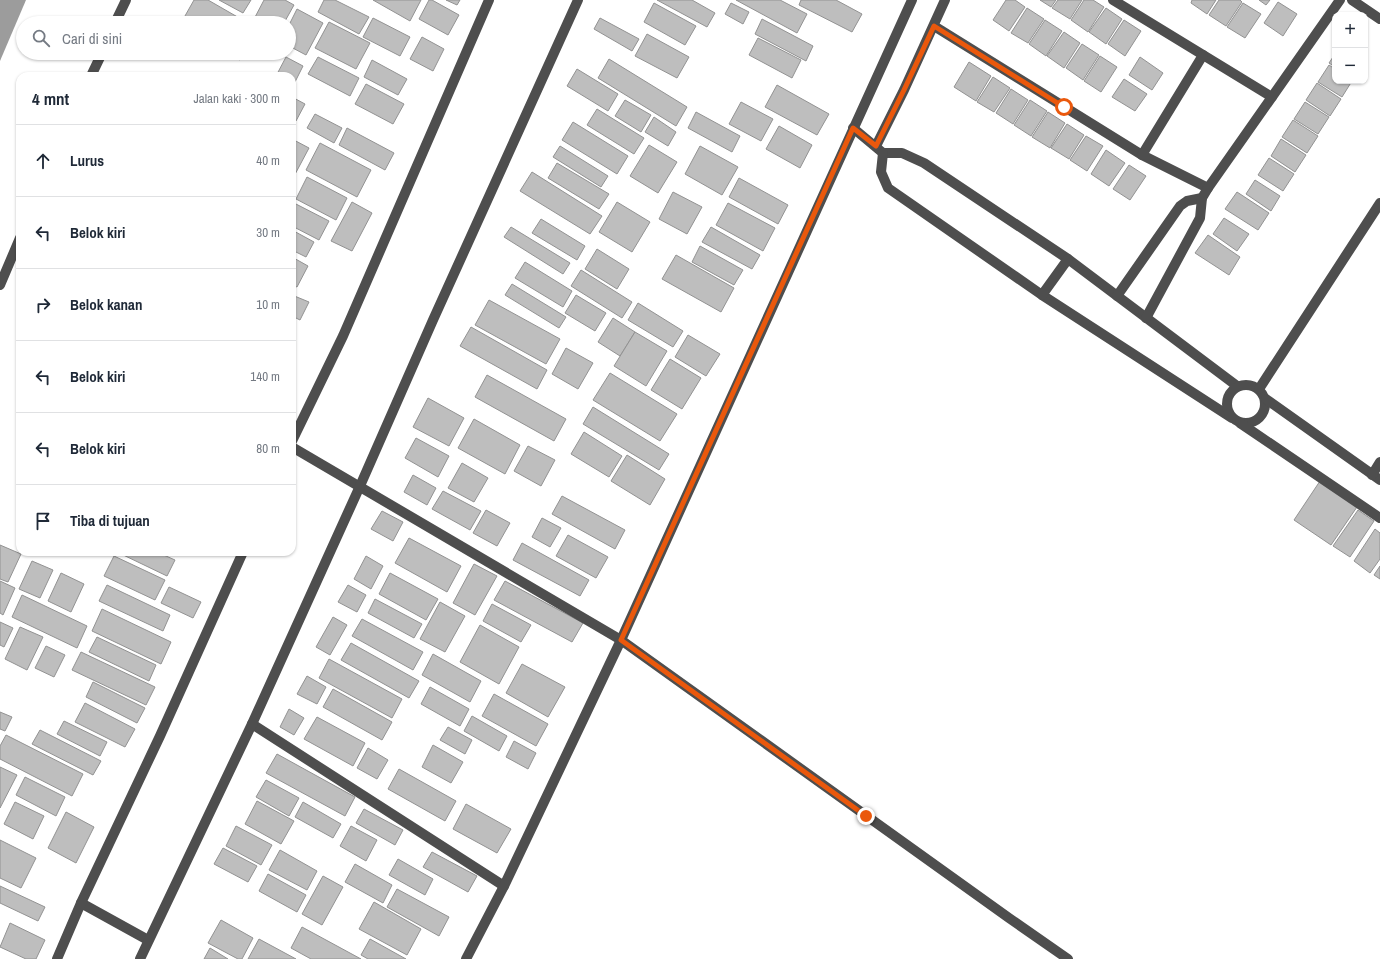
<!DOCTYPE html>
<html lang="id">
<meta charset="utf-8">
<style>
:root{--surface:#fff;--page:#f2f2f3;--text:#1f2937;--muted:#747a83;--line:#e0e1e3}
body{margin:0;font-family:"Archivo Narrow",sans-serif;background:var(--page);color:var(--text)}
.controls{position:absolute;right:12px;top:12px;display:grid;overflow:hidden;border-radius:8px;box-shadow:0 1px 3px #0004}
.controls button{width:36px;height:36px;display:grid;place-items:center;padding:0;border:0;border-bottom:1px solid var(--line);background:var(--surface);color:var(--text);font:20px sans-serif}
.stop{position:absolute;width:12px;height:12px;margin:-9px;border:3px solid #ea580c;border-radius:50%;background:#fff}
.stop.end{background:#ea580c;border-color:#fff;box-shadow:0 1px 4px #0008}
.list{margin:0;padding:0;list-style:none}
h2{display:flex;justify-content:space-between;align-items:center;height:52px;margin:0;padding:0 16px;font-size:17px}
h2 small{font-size:13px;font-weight:400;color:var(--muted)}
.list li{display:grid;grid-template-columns:26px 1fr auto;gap:12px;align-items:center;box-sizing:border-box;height:72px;padding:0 16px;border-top:1px solid var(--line)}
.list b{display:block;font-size:15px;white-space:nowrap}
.list em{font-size:13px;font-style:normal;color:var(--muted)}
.icon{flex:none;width:22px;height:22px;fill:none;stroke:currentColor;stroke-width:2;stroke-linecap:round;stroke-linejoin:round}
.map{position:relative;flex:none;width:1380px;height:959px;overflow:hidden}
.search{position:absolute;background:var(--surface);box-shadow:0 1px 3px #0004;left:16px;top:16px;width:280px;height:44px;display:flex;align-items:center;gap:10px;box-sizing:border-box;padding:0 14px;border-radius:22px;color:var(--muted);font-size:15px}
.panel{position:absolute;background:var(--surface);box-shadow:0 1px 3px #0004;left:16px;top:72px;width:280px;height:484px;border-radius:12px}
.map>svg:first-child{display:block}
</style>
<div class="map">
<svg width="1380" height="959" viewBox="0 0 1380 959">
<rect width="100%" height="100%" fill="#fff"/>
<!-- water -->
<polygon fill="#9c9c9c" points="0,0 26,0 0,61"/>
<!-- building -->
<g fill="#bebebe" stroke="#929292">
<polygon points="194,0 208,0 248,23 181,23"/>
<polygon points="219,0 251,0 243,13"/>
<polygon points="264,0 285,0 294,5 284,23 257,23 253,21"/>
<polygon points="324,0 335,0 369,17 359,34 318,12"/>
<polygon points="373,0 421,0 410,21"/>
<polygon points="429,0 432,0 459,15 448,35 419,19"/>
<polygon points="446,0 460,0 457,5"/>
<polygon points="657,0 692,0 715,13 707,27"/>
<polygon points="736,0 780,0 807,14 797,33"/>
<polygon points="801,0 836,0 862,14 852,32 799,5"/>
<polygon points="1006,0 1015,0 1025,7 1009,31 993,20"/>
<polygon points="1040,0 1056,0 1051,7"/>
<polygon points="1058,0 1082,0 1070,19 1052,8"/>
<polygon points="1084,0 1093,0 1104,7 1088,32 1071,20"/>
<polygon points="1192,0 1216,0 1207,14 1191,3"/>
<polygon points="1219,0 1240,0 1242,2 1226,26 1209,15"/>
<polygon points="1259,0 1270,0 1266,5"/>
<polygon points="1278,2 1297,14 1283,36 1264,23"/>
<polygon points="654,3 696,26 685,45 644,22"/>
<polygon points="731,3 749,12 743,24 725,14"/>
<polygon points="1243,3 1261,14 1245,38 1227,27"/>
<polygon points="1027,8 1044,19 1028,43 1011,33"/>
<polygon points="1106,8 1122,19 1106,44 1089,32"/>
<polygon points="297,9 323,23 306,55 289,46 289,25"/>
<polygon points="373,18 410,37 400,56 363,37"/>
<polygon points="600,18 639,39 632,51 594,29"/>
<polygon points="762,19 813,46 806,61 755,34"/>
<polygon points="1045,20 1062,31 1046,56 1029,44"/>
<polygon points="1124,20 1141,31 1125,56 1108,44"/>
<polygon points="329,22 370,43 356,69 315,48"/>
<polygon points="1064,32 1080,43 1064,68 1047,56"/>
<polygon points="647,34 689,57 677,78 635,56"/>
<polygon points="422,37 444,49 433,71 410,59"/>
<polygon points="758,38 801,60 792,78 749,55"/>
<polygon points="1082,44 1099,55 1083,80 1066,68"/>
<polygon points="229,53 244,53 240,60"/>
<polygon points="1335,54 1335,67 1329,63"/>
<polygon points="1100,56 1117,67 1101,92 1084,81"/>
<polygon points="286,57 303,66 292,88 292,76 276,76"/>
<polygon points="318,57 359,78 350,96 308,74"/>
<polygon points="1140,57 1163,73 1152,90 1129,75"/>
<polygon points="609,59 687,107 676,126 598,78"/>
<polygon points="372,60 407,79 398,95 364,77"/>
<polygon points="969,62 991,76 976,101 954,87"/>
<polygon points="1329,65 1335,69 1335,81 1352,81 1342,97 1318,82"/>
<polygon points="577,69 618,94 608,111 567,86"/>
<polygon points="993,77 1010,88 994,112 977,102"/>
<polygon points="1124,79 1147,94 1135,111 1112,97"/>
<polygon points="1317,83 1341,99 1330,116 1306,100"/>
<polygon points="366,84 404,104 393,124 355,104"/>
<polygon points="777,85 829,114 817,135 765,107"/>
<polygon points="1011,89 1028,100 1013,124 996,113"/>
<polygon points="292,97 305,104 296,121 292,119"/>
<polygon points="625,100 651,115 641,132 615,116"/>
<polygon points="1030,100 1047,111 1031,136 1014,125"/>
<polygon points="741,102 773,119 761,141 729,124"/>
<polygon points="1305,102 1329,117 1318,134 1294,119"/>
<polygon points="597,109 644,138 634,154 587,125"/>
<polygon points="696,112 740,136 732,152 688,128"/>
<polygon points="1048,112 1065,123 1050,148 1032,137"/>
<polygon points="315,114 342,128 334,143 307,128"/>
<polygon points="654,117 676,132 668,146 645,132"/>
<polygon points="1293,120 1318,136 1307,153 1282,137"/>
<polygon points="573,122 628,156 617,174 562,140"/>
<polygon points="1067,124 1084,135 1069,159 1051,148"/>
<polygon points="779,126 812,145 800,168 766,149"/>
<polygon points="347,128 394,153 385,170 339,145"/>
<polygon points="1086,136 1103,146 1087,171 1070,160"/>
<polygon points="292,139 309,148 292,180"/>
<polygon points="1281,139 1306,155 1295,172 1271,156"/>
<polygon points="320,143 371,170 357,197 306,170"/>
<polygon points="649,145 677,162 658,193 630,176"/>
<polygon points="560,146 608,176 601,187 553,157"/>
<polygon points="700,146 738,167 722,195 685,174"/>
<polygon points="1106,150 1125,163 1109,186 1091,174"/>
<polygon points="1269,158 1294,174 1283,191 1258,175"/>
<polygon points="557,163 609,194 599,209 548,178"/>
<polygon points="1129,165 1146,176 1130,200 1113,189"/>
<polygon points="532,172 602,216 590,234 520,191"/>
<polygon points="307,177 347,198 336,220 296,199"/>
<polygon points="739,178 788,205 778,224 729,197"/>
<polygon points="1255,180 1280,196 1271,211 1246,194"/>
<polygon points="673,192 702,207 687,234 659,219"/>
<polygon points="1237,192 1269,213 1258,230 1225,209"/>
<polygon points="352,202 372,213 352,251 331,241"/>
<polygon points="617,202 650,222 632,252 599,232"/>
<polygon points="294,203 329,221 319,240 292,226 292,206"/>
<polygon points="728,203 775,228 763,251 716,225"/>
<polygon points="1224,218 1249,234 1237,251 1213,234"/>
<polygon points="541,219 585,246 577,260 532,233"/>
<polygon points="511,227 570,263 563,274 504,237"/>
<polygon points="711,227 760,255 752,269 702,242"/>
<polygon points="292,230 314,242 306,257 292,250"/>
<polygon points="1208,235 1240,257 1229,275 1195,253"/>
<polygon points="700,246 743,270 734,285 692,262"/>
<polygon points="597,249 629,269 617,289 585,269"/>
<polygon points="676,255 734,288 721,312 662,279"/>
<polygon points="292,257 308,266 297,287 292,285"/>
<polygon points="525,262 572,291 563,307 515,278"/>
<polygon points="581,270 632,302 622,318 571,286"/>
<polygon points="512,284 566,317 559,328 505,295"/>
<polygon points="292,295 309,302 300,320 292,316"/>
<polygon points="576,295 606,313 595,331 565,313"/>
<polygon points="489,300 560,339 546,364 475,325"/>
<polygon points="638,303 683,331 673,347 628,320"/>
<polygon points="613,318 635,332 620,356 598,342"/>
<polygon points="471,327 547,370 537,389 460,346"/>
<polygon points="635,332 667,351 646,386 614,366"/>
<polygon points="688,335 720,354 706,376 675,357"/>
<polygon points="566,348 593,363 578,389 552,374"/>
<polygon points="670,359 701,378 682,409 651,390"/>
<polygon points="610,373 677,414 660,441 593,400"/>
<polygon points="487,375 566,419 554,441 475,397"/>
<polygon points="428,398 464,418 449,446 413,427"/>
<polygon points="593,407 669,454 659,470 583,424"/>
<polygon points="474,419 520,445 505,474 458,448"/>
<polygon points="584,432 622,456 609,477 571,454"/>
<polygon points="416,438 449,456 438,477 405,458"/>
<polygon points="528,446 555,460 541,486 514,471"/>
<polygon points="627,455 665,479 650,505 611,481"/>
<polygon points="462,463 488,478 474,502 448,488"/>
<polygon points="413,475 436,488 427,505 404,492"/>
<polygon points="1320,481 1357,507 1331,545 1294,520"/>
<polygon points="443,491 481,511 470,530 432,509"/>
<polygon points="562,496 625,530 615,549 552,514"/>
<polygon points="486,510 510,523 497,546 473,533"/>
<polygon points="1358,510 1374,521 1350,557 1333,546"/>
<polygon points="382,511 403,522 393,541 371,529"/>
<polygon points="542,518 561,528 550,547 532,537"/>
<polygon points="1375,529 1380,533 1380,559 1370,573 1354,561"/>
<polygon points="568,535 608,557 596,578 556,556"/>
<polygon points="409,538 461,566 447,592 395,563"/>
<polygon points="522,543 589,580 580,596 513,560"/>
<polygon points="0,545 21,554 8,582 0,579"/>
<polygon points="117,552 157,552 175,560 167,576"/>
<polygon points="114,556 165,580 155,600 104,576"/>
<polygon points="366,556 383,566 371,589 354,579"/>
<polygon points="32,561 53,570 40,598 19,589"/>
<polygon points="474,564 497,576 475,615 453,603"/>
<polygon points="1380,566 1380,579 1374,575"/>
<polygon points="61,573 84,584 71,612 48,601"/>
<polygon points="390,573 438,599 426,620 379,594"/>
<polygon points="0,581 15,588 3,615 0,613"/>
<polygon points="505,581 583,623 572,642 494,600"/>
<polygon points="107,585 170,615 163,631 99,601"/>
<polygon points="348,585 366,595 357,612 338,602"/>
<polygon points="169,587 201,602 193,618 161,603"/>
<polygon points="22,595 87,626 77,648 12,617"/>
<polygon points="375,599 422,624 414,638 368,613"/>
<polygon points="440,602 465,616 445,652 420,639"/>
<polygon points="492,604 531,625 521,642 483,621"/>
<polygon points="102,609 171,642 161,664 92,631"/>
<polygon points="333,617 347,625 330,655 316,647"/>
<polygon points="362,619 423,652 413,670 352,636"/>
<polygon points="0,622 13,628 4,647 0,645"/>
<polygon points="480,625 519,647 499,684 460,662"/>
<polygon points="20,627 43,637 27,670 5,659"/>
<polygon points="97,637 156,665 149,681 89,652"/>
<polygon points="351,643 419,681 409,698 341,660"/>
<polygon points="46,646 65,655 54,677 35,668"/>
<polygon points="81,652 155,687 146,705 72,670"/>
<polygon points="433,654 481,681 470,702 422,675"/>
<polygon points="329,659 402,699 392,718 319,678"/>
<polygon points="522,664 565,687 548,717 506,693"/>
<polygon points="307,676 326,687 317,704 297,694"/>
<polygon points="93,682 145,708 137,723 86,697"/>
<polygon points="430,687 469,709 460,726 421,704"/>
<polygon points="333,689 392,722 382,740 323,707"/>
<polygon points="494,694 548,724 536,746 482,716"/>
<polygon points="85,703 135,729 125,747 75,722"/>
<polygon points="289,709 304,718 294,735 280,727"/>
<polygon points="0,712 12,717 5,731 0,729"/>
<polygon points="472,716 507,736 499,751 464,731"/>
<polygon points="317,717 365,743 353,766 304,739"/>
<polygon points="64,721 107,742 100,756 57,734"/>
<polygon points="448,727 472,740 465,754 440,740"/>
<polygon points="40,730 101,761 93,775 32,744"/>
<polygon points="6,735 83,774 72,796 0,759 0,746"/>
<polygon points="514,741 536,753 528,769 506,757"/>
<polygon points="433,745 463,762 451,783 422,767"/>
<polygon points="368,748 388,760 377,779 357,768"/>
<polygon points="277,754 355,797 345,816 266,773"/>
<polygon points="0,767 17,775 0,808"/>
<polygon points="399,769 456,801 445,821 388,789"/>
<polygon points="25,777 65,797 56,816 16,795"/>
<polygon points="266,780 299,798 289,816 256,797"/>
<polygon points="257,801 294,821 281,844 245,824"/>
<polygon points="15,802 44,816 33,839 4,824"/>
<polygon points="303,802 341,824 333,838 295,817"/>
<polygon points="466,804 511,829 497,853 453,829"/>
<polygon points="364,809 403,830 395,845 356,823"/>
<polygon points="66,812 94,827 76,863 48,848"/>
<polygon points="236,826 272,845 261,865 226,846"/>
<polygon points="351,826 377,840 366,861 340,846"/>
<polygon points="0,840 36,858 21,888 0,878"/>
<polygon points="223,848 257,866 248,882 214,864"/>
<polygon points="280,850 317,871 307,890 269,870"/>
<polygon points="432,852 477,876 468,892 423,867"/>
<polygon points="398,859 433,879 425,895 389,875"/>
<polygon points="355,864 392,885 383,903 345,882"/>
<polygon points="268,874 306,895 297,912 259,891"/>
<polygon points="323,876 343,887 322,925 302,914"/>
<polygon points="0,886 45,907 38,921 0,903"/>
<polygon points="397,889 449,917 439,936 387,907"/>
<polygon points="374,902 421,929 407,955 359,929"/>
<polygon points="221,920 253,938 242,959 238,959 208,943"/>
<polygon points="10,923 45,940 36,959 26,959 0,947"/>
<polygon points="302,927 361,959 311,959 291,948"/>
<polygon points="259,939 296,959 248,959"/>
<polygon points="370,939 406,959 368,959 361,955"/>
<polygon points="210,948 228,959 204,959"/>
</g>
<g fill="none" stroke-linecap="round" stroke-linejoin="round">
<!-- minor -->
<g stroke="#4e4e4e" stroke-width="10">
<polyline points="1113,0 1272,97"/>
<polyline points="1352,0 1380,19"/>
<polyline points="115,23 126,0"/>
<polyline points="934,26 1142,155 1208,188"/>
<polyline points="91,76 102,53"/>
<polyline points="853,128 883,153 902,153 924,163 1068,259 1237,386"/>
<polyline points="876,146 904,90 945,0"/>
<polyline points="883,153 881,172 888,188 1042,295 1232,418"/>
<polyline points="1142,155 1203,55"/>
<polyline points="0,285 20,238"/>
<polyline points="1042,295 1068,259"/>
<polyline points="1117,296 1180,206 1187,201 1202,198"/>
<polyline points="1146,318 1200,218 1202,198 1208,188 1340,0"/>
<circle cx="1246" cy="404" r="19"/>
<polyline points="1259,389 1380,203"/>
<polyline points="1266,399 1380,480"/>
<polyline points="1240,423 1380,518"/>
<polyline points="292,441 343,336 489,0"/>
<polyline points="292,447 621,640 1009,918 1068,959"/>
<polyline points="1372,475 1380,462"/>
<polyline points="252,724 504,886"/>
<polyline points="81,903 148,940"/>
<polyline points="57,959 81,903 160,736 243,552"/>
<polyline points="140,959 252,724 360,486 433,320 578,0"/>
<polyline points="466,959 504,886 621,640 912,0"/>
</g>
</g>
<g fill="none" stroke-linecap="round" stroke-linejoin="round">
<!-- route -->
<polyline stroke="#ea580c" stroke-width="5" points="866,816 621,640 853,128 876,146 904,90 934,26 1064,107"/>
</g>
</svg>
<div class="controls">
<button>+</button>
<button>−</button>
</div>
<div class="stop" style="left:1064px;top:107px"></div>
<div class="stop end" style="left:866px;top:816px"></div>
<div class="search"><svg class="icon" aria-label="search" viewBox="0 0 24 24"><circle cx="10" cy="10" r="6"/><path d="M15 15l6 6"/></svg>Cari di sini</div>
<section class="panel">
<h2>4 mnt<small>Jalan kaki · 300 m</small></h2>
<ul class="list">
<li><svg class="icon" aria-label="ahead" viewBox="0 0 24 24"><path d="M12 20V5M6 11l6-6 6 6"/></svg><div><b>Lurus</b></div><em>40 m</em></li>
<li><svg class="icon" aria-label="left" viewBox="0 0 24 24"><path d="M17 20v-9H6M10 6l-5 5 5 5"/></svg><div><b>Belok kiri</b></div><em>30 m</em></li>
<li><svg class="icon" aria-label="right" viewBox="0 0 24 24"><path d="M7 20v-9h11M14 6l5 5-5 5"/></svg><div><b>Belok kanan</b></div><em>10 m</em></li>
<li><svg class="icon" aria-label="left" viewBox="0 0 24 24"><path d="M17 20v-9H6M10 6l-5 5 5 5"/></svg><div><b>Belok kiri</b></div><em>140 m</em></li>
<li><svg class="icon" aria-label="left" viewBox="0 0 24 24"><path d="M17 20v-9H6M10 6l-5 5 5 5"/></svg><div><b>Belok kiri</b></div><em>80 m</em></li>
<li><svg class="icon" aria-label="arrive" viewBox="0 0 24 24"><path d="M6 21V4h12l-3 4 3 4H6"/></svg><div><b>Tiba di tujuan</b></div></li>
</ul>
</section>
</div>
